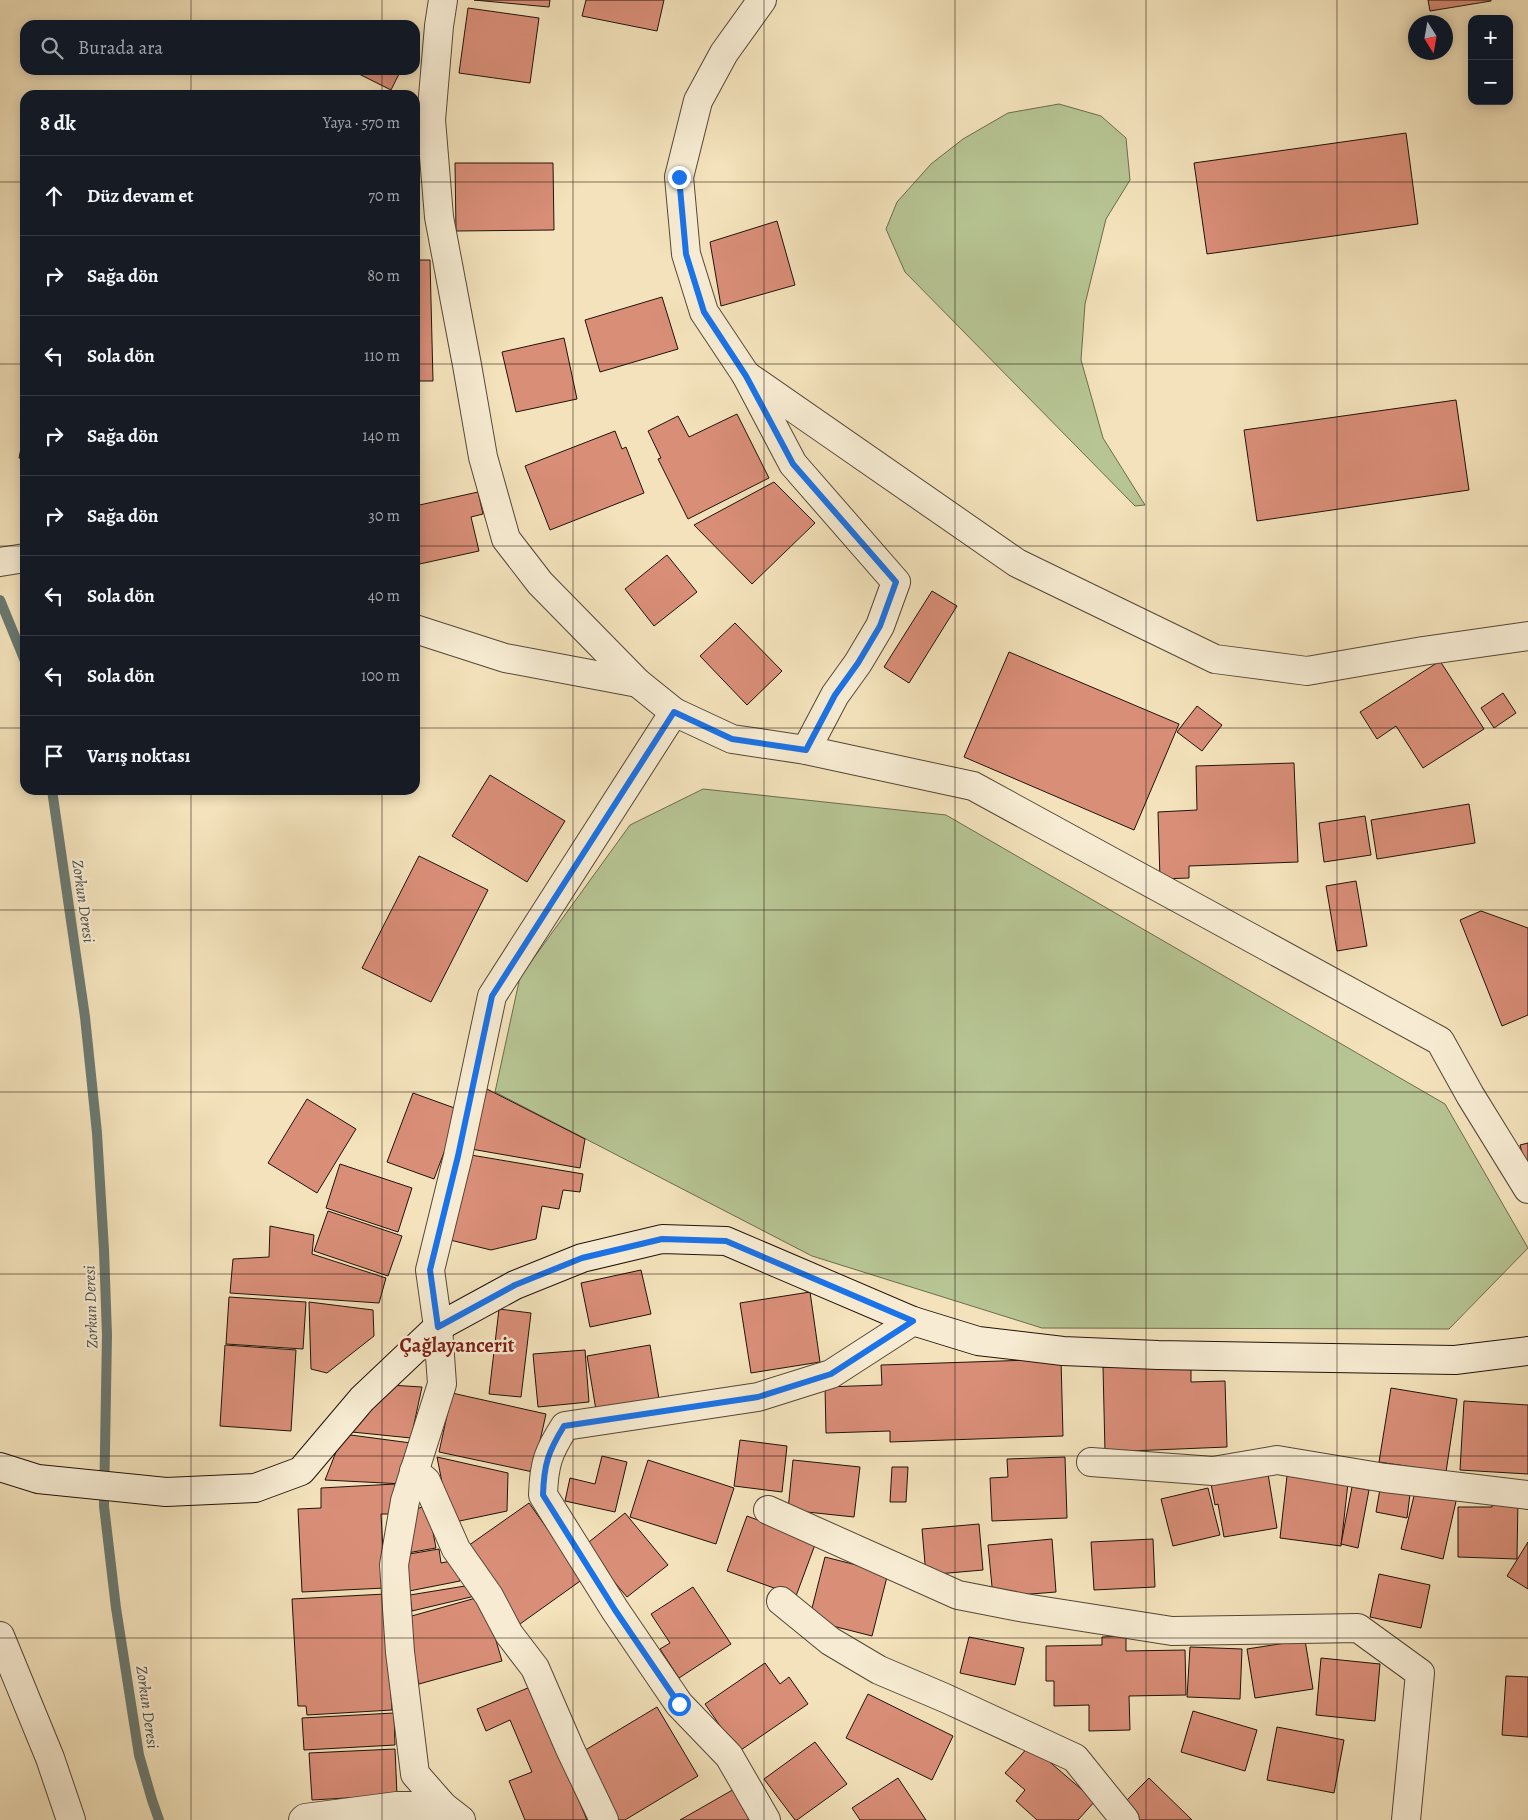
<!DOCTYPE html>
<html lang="tr">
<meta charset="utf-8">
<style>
:root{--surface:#171b24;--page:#242831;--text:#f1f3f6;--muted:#9ea1a6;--line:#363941}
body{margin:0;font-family:Alegreya,serif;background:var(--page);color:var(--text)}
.controls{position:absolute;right:15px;top:15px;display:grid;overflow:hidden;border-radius:10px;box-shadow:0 2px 12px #0003}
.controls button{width:45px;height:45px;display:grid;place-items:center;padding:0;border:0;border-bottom:1px solid var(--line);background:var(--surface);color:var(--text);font:25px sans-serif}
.compass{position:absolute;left:1408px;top:15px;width:45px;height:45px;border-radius:50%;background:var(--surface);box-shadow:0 2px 12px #0003;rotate:169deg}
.stop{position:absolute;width:15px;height:15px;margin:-11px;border:4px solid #1a73e8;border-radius:50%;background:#fff}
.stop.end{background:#1a73e8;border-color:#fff;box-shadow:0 1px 5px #0008}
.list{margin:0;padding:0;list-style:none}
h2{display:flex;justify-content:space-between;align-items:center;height:65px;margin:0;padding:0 20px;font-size:21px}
h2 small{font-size:16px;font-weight:400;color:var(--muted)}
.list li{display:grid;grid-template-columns:32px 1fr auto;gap:15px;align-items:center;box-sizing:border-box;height:80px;padding:0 20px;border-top:1px solid var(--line)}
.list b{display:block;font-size:19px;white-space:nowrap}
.list em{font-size:16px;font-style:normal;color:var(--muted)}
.icon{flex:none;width:28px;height:28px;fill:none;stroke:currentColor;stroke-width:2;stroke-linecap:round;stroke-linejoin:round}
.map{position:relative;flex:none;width:1528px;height:1820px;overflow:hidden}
.search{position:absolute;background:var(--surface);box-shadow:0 2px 12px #0003;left:20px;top:20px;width:400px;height:55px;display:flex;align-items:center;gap:12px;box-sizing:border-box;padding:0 18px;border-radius:15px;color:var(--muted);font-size:19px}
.panel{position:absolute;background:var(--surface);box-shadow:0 2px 12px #0003;left:20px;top:90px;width:400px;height:705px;border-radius:15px}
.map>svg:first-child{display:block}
</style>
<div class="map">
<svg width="1528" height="1820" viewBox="0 0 1528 1820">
<rect width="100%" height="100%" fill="#f3e2bb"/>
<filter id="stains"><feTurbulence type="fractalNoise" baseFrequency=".004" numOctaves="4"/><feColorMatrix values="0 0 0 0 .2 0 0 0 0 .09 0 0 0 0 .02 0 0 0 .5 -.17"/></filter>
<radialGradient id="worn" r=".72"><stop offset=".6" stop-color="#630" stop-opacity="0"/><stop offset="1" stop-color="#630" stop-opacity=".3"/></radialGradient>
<!-- green -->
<g fill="#b7c493" stroke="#6c6c4e">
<polygon points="1059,104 1101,116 1126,138 1130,180 1106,219 1085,304 1081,360 1103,438 1145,505 1135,506 905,272 886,229 897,202 931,164 963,139 1008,113"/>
<polygon points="703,789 946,815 1445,1104 1528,1248 1449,1329 1042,1328 812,1256 495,1092 520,977 630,825"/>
</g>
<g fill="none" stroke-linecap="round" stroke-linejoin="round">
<!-- stream -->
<g stroke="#6b7971" stroke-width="10">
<polyline points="0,600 25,661"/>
<polyline points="52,790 85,1017 97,1133 104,1250 107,1335 104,1506 116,1608 139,1755 152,1800 159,1820"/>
</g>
</g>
<!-- building -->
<g fill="#d98e78" stroke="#201309">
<polygon points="474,0 550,0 549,7"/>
<polygon points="586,0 664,0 657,31 582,16"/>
<polygon points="1428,0 1491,0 1491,1 1430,11"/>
<polygon points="468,8 539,18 530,83 459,73"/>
<polygon points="351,70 401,70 391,90"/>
<polygon points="1406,133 1418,224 1207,254 1194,163"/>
<polygon points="455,163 553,163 554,230 456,231"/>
<polygon points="777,221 795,285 721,306 710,242"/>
<polygon points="415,260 430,260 433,381 415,381"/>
<polygon points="662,297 678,349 600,372 585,320"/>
<polygon points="564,338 577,399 516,412 502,352"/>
<polygon points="1456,400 1469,490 1257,521 1244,430"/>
<polygon points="737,414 769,478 688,519 658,459 661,458 648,431 678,416 689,437"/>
<polygon points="25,429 25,460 19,458"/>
<polygon points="615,431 622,449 626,447 644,493 550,530 525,466"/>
<polygon points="774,482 815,523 752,584 694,525"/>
<polygon points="478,492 483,514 471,517 479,551 415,565 415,506"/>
<polygon points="667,555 697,592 654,626 625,589"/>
<polygon points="932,591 957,606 909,683 884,667"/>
<polygon points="735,623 782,671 747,705 700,656"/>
<polygon points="1009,652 1179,724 1134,830 964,757"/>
<polygon points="1440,661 1484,729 1423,768 1396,726 1377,739 1360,712"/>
<polygon points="1503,693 1516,713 1494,728 1481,708"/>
<polygon points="1197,706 1222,725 1202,751 1177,732"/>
<polygon points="1294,763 1298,862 1189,866 1189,878 1160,879 1158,812 1197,810 1196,766"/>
<polygon points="490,775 565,821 527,882 452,836"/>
<polygon points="1469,804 1475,843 1377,859 1371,820"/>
<polygon points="1365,816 1371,855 1324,862 1319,823"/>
<polygon points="419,856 488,890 431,1002 362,968"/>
<polygon points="1356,881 1367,946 1337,951 1326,886"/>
<polygon points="1481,911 1528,928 1528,1015 1502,1026 1460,920"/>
<polygon points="483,1087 585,1139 580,1168 471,1149"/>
<polygon points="413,1093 460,1110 434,1179 387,1162"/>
<polygon points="307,1099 356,1129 317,1193 268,1163"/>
<polygon points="1528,1143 1528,1168 1526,1168 1520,1145"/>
<polygon points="465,1154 583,1174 580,1192 563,1190 559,1209 542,1206 536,1239 491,1250 450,1240"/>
<polygon points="340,1164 412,1188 398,1232 326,1208"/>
<polygon points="328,1211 402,1236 388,1276 314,1251"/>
<polygon points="270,1226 314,1235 312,1254 386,1278 379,1303 230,1293 233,1259 269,1257"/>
<polygon points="641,1270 651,1314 590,1327 581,1283"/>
<polygon points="810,1292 820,1362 751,1373 740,1303"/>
<polygon points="229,1297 306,1302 303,1349 226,1344"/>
<polygon points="309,1302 373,1310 374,1336 327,1373 311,1369"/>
<polygon points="499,1309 531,1313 521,1397 489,1394"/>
<polygon points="225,1345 296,1350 291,1431 220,1426"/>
<polygon points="650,1345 659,1399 596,1410 587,1356"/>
<polygon points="585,1350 589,1402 538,1407 533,1354"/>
<polygon points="1061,1359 1063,1436 890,1442 890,1431 826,1433 825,1387 882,1385 881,1365"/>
<polygon points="1191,1364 1191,1382 1225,1381 1227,1447 1105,1452 1103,1367"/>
<polygon points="390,1385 422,1387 411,1438 352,1432"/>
<polygon points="1391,1388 1457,1399 1446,1472 1379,1462"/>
<polygon points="452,1393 546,1414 533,1472 439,1452"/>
<polygon points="1464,1401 1528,1405 1528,1474 1460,1470"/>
<polygon points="343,1434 411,1443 404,1484 325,1480"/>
<polygon points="740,1440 787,1446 782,1492 734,1486"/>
<polygon points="602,1456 627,1462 615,1512 565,1501 570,1478 595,1484"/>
<polygon points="437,1457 508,1473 507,1511 450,1523"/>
<polygon points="1065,1457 1067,1518 992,1521 990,1478 1008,1477 1007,1459"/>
<polygon points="648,1460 734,1488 716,1544 630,1517"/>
<polygon points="793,1460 860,1467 854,1517 788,1510"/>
<polygon points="892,1467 908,1467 906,1502 890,1502"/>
<polygon points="1268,1474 1277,1528 1224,1537 1218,1504 1215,1505 1211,1484"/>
<polygon points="1287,1476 1348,1483 1341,1546 1280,1538"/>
<polygon points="395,1484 397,1514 381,1514 385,1588 302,1592 298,1509 321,1508 321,1488"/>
<polygon points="1352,1487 1369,1490 1358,1548 1341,1544"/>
<polygon points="1208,1488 1220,1535 1173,1546 1161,1499"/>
<polygon points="1416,1488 1457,1497 1443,1559 1401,1549"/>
<polygon points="1380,1489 1410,1494 1407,1518 1376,1512"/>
<polygon points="1492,1496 1518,1497 1517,1559 1458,1557 1458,1507 1492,1507"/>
<polygon points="529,1503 583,1579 520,1624 465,1548"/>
<polygon points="428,1506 436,1548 407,1553 405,1511"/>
<polygon points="625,1513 668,1565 627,1597 584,1546"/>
<polygon points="747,1516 816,1542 796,1596 727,1571"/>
<polygon points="979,1524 983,1570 926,1575 922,1529"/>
<polygon points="1052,1539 1056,1592 993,1597 988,1545"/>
<polygon points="1153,1539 1155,1587 1094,1590 1091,1542"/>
<polygon points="1528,1542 1528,1589 1507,1576"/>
<polygon points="439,1549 441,1563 456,1560 460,1581 404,1592 397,1556"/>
<polygon points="825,1557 888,1573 872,1636 809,1620"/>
<polygon points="1379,1574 1430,1585 1421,1628 1370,1617"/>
<polygon points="465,1586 475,1596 412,1611 410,1595"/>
<polygon points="693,1587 731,1644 679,1678 660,1649 670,1643 651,1614"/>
<polygon points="385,1594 392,1710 307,1715 306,1706 298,1706 292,1599"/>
<polygon points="483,1596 502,1661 419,1684 401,1619"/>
<polygon points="1126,1636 1126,1651 1185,1650 1186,1695 1129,1696 1130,1730 1089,1731 1089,1705 1054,1706 1054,1681 1046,1681 1046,1646 1102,1645 1102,1637"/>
<polygon points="969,1637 1024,1648 1015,1685 960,1673"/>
<polygon points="1305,1640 1313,1689 1255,1698 1247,1649"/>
<polygon points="1190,1647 1242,1649 1240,1699 1187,1697"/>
<polygon points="1321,1658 1380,1664 1375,1721 1316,1715"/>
<polygon points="765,1663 780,1684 789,1677 808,1704 738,1752 705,1704"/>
<polygon points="1506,1676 1528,1677 1528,1737 1502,1735"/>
<polygon points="535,1685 563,1763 587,1820 525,1820 509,1781 532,1772 510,1720 486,1731 477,1709"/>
<polygon points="868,1694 953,1736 932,1780 846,1738"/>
<polygon points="657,1707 698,1776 625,1820 615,1820 577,1755"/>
<polygon points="1193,1711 1257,1730 1245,1771 1181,1752"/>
<polygon points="394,1713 395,1745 304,1750 302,1718"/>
<polygon points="1277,1727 1344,1740 1334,1793 1267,1780"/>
<polygon points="815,1742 847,1784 797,1820 795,1820 764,1779"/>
<polygon points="1030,1745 1095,1801 1078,1820 1037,1820 1016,1801 1025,1790 1005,1773"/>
<polygon points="395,1749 397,1795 312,1800 309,1753"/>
<polygon points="898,1778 926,1820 860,1820 852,1808"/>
<polygon points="1149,1778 1192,1820 1129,1820 1118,1809"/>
<polygon points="736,1788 754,1820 680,1820"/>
</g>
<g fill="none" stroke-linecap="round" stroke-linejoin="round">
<!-- minor casing -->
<g stroke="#554736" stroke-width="30">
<g id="minor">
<polyline points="443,0 439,26 431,120 439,217 467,365 483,457 506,539 540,583 638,683 674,712 732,739 806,750 973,786 1440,1041 1470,1095 1528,1189"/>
<polyline points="762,0 724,53 698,101 679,177 686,254 704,312 746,375 793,464 896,582 880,626 858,663 835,695 806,750"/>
<polyline points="746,375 1017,563 1215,659 1307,671 1423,651 1528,636"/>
<polyline points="0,562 25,558"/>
<polyline points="415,629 505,658 638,683"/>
<polyline points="1091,1462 1213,1471 1277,1460 1385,1478 1528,1495"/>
<polyline points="414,1471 426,1481 456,1549 489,1596 509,1634 535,1668 570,1749 604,1820"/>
<polyline points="768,1510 958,1595 1025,1608 1172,1631 1358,1628 1420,1673 1406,1820"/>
<polyline points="781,1601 830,1641 879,1670 945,1698 1075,1758 1125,1820"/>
<polyline points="0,1636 50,1758 71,1820"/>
<polyline points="303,1820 305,1818 397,1806 443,1806"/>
<polyline points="461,1820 443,1806 415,1774 400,1652 394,1565 405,1501 442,1384 438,1327 430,1270 458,1156 492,996 674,712"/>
<path d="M766 1820 729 1756 679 1704 615 1610 543 1495C544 1464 548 1452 565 1426L758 1397 831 1374 913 1321"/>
</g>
</g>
<!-- secondary casing -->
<g stroke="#201309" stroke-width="30">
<polyline id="secondary" points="0,1467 38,1479 166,1492 255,1488 301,1471 362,1399 438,1327 515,1285 582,1258 662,1239 726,1241 913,1321 978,1341 1063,1351 1158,1355 1455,1360 1528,1351"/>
</g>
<!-- minor -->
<use href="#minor" stroke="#f7ecd3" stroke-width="28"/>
<!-- secondary -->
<use href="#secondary" stroke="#f7ecd3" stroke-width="28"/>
</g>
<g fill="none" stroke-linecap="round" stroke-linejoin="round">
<!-- route -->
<path stroke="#1a73e8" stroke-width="6" d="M679 1704 615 1610 543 1495C544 1464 548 1452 564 1426L758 1397 831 1374 913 1321 726 1241 662 1239 582 1258 515 1285 438 1327 430 1270 458 1156 492 996 674 712 732 739 806 750 835 695 858 663 880 626 896 582 793 464 746 376 704 312 686 254 679 177"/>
</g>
<!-- grid -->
<path fill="none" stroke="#201309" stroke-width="1" stroke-opacity="0.55" d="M191 0V25M382 0V25M573 0V1820M764 0V1820M955 0V1820M1146 0V1820M1337 0V1820M191 70V95M382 70V95M0 182H25M415 182H1528M0 364H25M415 364H1528M0 546H25M415 546H1528M0 728H25M415 728H1528M191 790V1820M382 790V1820M0 910H1528M0 1092H1528M0 1274H1528M0 1456H1528M0 1638H1528"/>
<g text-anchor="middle" stroke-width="4.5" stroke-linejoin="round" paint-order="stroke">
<!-- water labels -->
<g font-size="16" font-style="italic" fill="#4c4e46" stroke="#f7ecd3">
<text transform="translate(84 901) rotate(82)" y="6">Zorkun Deresi</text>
<text transform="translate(90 1307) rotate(-92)" y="6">Zorkun Deresi</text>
<text transform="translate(148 1707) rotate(82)" y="6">Zorkun Deresi</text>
</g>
<!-- district labels -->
<g font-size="20" font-weight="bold" fill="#7a1f14" stroke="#f7ecd3">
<text x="457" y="1352">Çağlayancerit</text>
</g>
</g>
<rect width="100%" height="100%" filter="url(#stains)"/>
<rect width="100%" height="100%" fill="url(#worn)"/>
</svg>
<div class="controls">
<button>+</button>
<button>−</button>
</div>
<svg class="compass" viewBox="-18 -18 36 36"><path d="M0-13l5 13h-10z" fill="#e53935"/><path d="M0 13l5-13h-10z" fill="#9ea1a6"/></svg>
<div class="stop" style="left:679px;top:1704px"></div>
<div class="stop end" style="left:679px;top:177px"></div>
<div class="search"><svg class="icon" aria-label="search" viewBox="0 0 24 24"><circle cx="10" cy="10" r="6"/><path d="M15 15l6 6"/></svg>Burada ara</div>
<section class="panel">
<h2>8 dk<small>Yaya · 570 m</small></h2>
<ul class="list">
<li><svg class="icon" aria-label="ahead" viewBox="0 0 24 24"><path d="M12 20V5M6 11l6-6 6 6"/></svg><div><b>Düz devam et</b></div><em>70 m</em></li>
<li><svg class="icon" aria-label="right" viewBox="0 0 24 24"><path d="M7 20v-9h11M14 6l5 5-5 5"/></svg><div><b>Sağa dön</b></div><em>80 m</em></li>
<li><svg class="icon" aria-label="left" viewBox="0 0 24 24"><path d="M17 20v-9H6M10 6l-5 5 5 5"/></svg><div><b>Sola dön</b></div><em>110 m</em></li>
<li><svg class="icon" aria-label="right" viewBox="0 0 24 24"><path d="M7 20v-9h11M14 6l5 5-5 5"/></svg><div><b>Sağa dön</b></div><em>140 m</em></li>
<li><svg class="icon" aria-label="right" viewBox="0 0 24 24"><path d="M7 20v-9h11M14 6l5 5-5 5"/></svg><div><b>Sağa dön</b></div><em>30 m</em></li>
<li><svg class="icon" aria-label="left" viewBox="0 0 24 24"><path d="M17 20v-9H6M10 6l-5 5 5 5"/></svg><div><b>Sola dön</b></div><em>40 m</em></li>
<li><svg class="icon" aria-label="left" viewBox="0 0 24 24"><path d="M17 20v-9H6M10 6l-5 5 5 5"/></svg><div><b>Sola dön</b></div><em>100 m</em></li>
<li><svg class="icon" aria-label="arrive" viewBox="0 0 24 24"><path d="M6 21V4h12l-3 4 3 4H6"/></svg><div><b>Varış noktası</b></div></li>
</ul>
</section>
</div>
